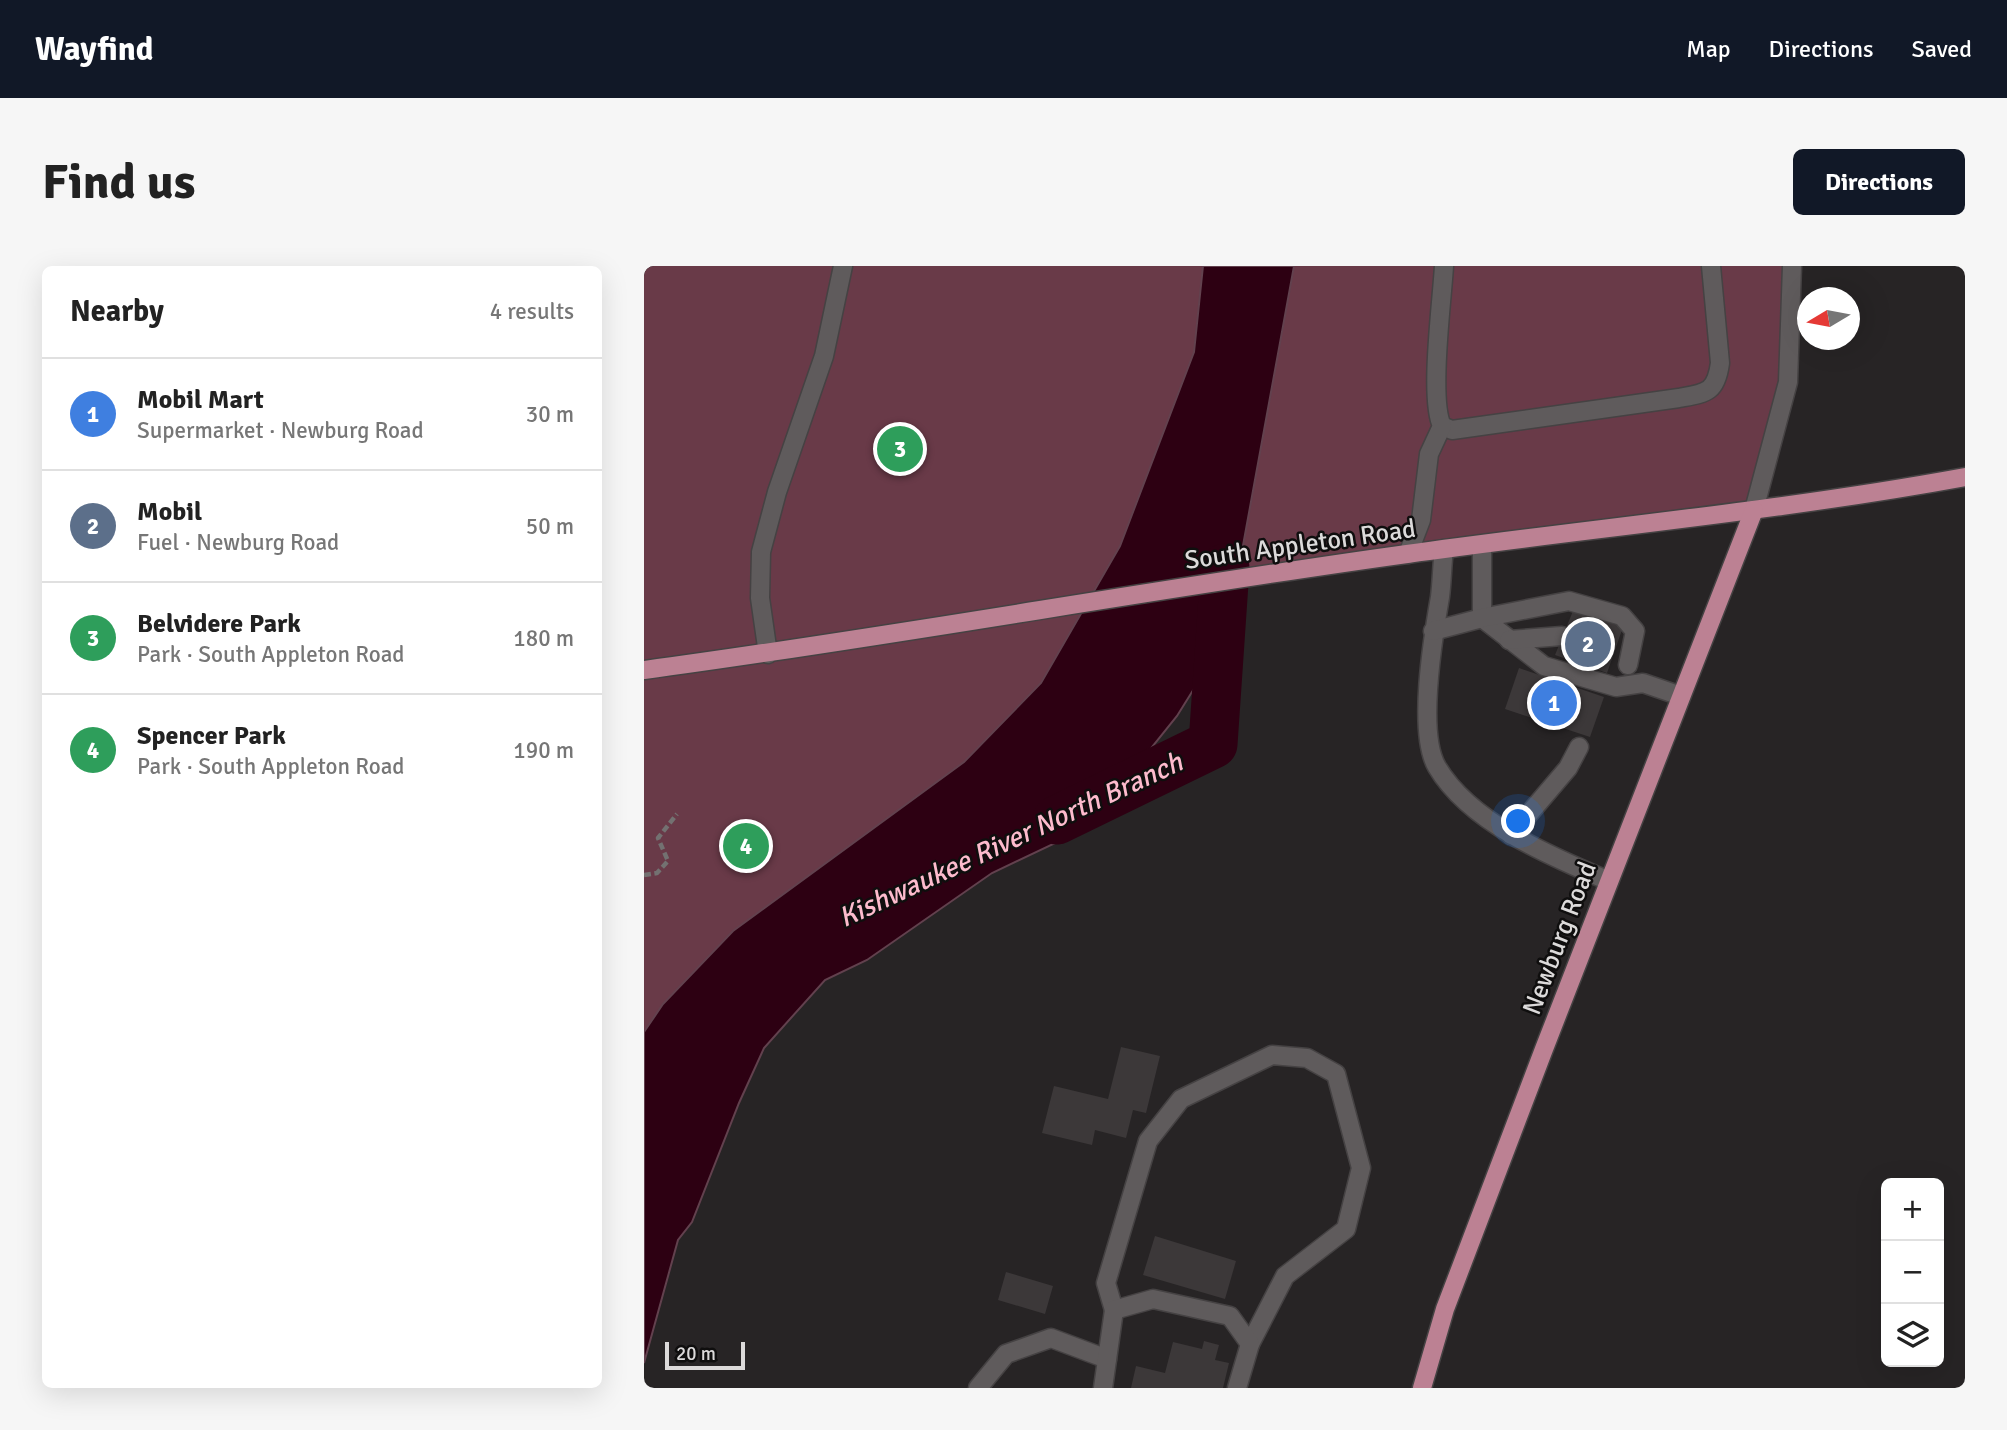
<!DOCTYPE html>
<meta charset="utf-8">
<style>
:root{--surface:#fff;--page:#f6f6f6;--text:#222;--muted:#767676;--line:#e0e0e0;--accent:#111827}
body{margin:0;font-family:Signika,sans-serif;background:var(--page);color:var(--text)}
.controls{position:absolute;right:21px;bottom:21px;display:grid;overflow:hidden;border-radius:10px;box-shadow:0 7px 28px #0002}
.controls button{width:63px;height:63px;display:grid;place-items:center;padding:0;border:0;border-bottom:2px solid var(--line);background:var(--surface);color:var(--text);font:35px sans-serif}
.compass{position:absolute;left:1153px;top:21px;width:63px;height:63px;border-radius:50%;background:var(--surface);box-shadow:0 7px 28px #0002;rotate:260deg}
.scale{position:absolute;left:21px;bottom:18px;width:80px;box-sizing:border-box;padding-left:7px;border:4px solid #dcdada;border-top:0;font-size:19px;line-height:24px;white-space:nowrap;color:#dcdada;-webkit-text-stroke:5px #0f0e0e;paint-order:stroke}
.you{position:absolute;left:875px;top:556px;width:24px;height:24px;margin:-18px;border:5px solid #fff;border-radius:50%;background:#1a73e8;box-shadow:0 0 0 10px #1a73e833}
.badge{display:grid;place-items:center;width:46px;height:46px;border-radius:50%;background:var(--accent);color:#fff;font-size:23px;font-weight:700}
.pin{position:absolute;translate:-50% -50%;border:4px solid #fff;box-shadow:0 2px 7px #0006}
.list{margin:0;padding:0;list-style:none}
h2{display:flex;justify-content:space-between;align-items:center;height:91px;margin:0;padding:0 28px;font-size:30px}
h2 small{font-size:23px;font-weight:400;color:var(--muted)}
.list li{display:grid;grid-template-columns:46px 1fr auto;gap:21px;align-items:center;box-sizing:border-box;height:112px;padding:0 28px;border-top:2px solid var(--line)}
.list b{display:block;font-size:26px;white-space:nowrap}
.list p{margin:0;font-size:23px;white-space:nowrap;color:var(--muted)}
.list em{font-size:23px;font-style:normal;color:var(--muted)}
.icon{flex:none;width:38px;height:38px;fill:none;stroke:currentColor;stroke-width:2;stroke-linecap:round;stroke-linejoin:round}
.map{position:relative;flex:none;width:1321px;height:1122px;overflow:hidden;border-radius:10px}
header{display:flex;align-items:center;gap:42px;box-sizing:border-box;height:98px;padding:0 35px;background:var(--accent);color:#fff}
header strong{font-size:33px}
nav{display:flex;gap:38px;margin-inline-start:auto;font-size:24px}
.intro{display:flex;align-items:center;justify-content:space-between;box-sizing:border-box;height:168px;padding:0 42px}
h1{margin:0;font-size:49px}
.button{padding:18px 32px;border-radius:10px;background:var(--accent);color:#fff;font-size:24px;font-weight:700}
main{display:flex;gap:42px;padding:0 42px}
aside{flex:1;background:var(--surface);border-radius:10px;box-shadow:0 7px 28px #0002}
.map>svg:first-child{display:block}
</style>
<header>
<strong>Wayfind</strong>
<nav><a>Map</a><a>Directions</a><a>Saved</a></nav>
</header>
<div class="intro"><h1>Find us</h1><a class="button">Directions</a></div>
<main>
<aside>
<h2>Nearby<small>4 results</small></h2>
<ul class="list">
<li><span class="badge" style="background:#3f7fe0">1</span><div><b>Mobil Mart</b><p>Supermarket · Newburg Road</p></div><em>30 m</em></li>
<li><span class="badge" style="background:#5c6f8a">2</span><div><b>Mobil</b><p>Fuel · Newburg Road</p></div><em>50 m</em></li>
<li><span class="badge" style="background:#2e9e5b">3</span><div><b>Belvidere Park</b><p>Park · South Appleton Road</p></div><em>180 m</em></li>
<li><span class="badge" style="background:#2e9e5b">4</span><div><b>Spencer Park</b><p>Park · South Appleton Road</p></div><em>190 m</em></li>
</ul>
</aside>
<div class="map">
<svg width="1321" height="1122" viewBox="0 0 1321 1122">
<rect width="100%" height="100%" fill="#272425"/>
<!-- green -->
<g fill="#693a48">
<polygon points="0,0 559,0 550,86 476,280 397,417 320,496 89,665 19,738 0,766"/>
<polygon points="650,0 1148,0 1144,116 1110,244 594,307"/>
</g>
<!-- water -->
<polygon fill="#2d0012" stroke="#62414e" stroke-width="2" points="559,0 650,0 594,307 571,389 533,450 443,562 348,607 223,694 181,714 120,782 95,837 48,956 34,974 0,1097 0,766 19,738 89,665 320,496 397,417 476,280 550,86"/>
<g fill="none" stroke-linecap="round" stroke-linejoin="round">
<!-- river -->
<polyline stroke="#2d0012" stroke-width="49" points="413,554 569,478 581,302"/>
</g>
<!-- building -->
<g fill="#3c3839">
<polygon points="929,345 979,361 963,407 911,389"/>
<polygon points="875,402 960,431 946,471 861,443"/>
<polygon points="477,781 516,790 502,847 489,844 482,872 451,864 448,879 398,867 410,820 464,833"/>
<polygon points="511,970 592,995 581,1033 499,1009"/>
<polygon points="362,1006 409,1020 401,1048 354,1034"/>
<polygon points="560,1075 575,1079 571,1094 585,1097 579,1122 487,1122 492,1100 521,1107 529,1076 558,1083"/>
</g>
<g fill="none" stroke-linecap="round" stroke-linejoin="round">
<!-- minor-tunnel -->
<polyline stroke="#423f40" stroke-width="18" stroke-dasharray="18 9" stroke-linecap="butt" points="918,370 970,386"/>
<!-- minor casing -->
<g stroke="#454243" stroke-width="21">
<g id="minor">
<path d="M798 160 808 164 1035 132C1062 127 1072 127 1076 97L1067 0"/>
<polyline points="1110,244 1144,116 1148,0"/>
<polyline points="838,279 838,352 900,400 972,421 999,417 1037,430"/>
<path d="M800 283C798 299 798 315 796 331 789 371 773 467 793 501 826 557 908 591 965 615"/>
<path d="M764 288 777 254 785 188 798 160C785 133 798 35 800 0"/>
<polyline points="789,365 838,352 925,335 978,350 991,365 984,399"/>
<polyline points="865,374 918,370"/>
<polyline points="124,388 116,332 117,286 133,226 180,90 199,0"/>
<polyline points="867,569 924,502 935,481"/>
<polyline points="470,1044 462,1017 504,875 537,833 628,789 663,792 692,808 717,902 702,963 641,1010 606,1078"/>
<polyline points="334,1122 362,1088 407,1072 463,1093"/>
<polyline points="459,1122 470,1044 509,1033 586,1050 606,1078 593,1122"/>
</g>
</g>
<!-- major casing -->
<g stroke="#454243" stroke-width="21">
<g id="major">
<path d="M0 404C255 370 508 323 763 288 949 262 1136 245 1321 211"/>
<polyline points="778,1122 801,1043 900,783 1110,244"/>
</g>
</g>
<!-- path -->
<polyline stroke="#737171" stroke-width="4.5" stroke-dasharray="7 3.5" stroke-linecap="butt" points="0,609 13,607 24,595 14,572 33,548"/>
<!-- minor -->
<use href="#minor" stroke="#5f5b5c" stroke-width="18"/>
<!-- major -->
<use href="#major" stroke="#bc8193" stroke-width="18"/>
</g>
<g text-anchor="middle" stroke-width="5" stroke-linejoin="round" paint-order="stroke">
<!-- street labels -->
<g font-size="26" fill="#dcdada" stroke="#0f0e0e">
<text transform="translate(656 278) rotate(-8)" y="9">South Appleton Road</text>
<text transform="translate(915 672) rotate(-69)" y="9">Newburg Road</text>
</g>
<!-- water labels -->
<g font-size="28" font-style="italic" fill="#fdbbcd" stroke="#0f0e0e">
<text transform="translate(366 573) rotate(-25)" y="10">Kishwaukee River North Branch</text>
</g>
</g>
</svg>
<div class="controls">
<button>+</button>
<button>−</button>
<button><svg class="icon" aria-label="layers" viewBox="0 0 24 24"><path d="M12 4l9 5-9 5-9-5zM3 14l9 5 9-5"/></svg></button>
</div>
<svg class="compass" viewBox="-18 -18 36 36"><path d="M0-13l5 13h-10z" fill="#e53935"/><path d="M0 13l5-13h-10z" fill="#767676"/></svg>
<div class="scale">20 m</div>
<div class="you"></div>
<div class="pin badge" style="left:910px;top:437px;background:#3f7fe0">1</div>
<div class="pin badge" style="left:944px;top:378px;background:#5c6f8a">2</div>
<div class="pin badge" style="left:256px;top:183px;background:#2e9e5b">3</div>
<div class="pin badge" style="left:102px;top:580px;background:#2e9e5b">4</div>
</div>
</main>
